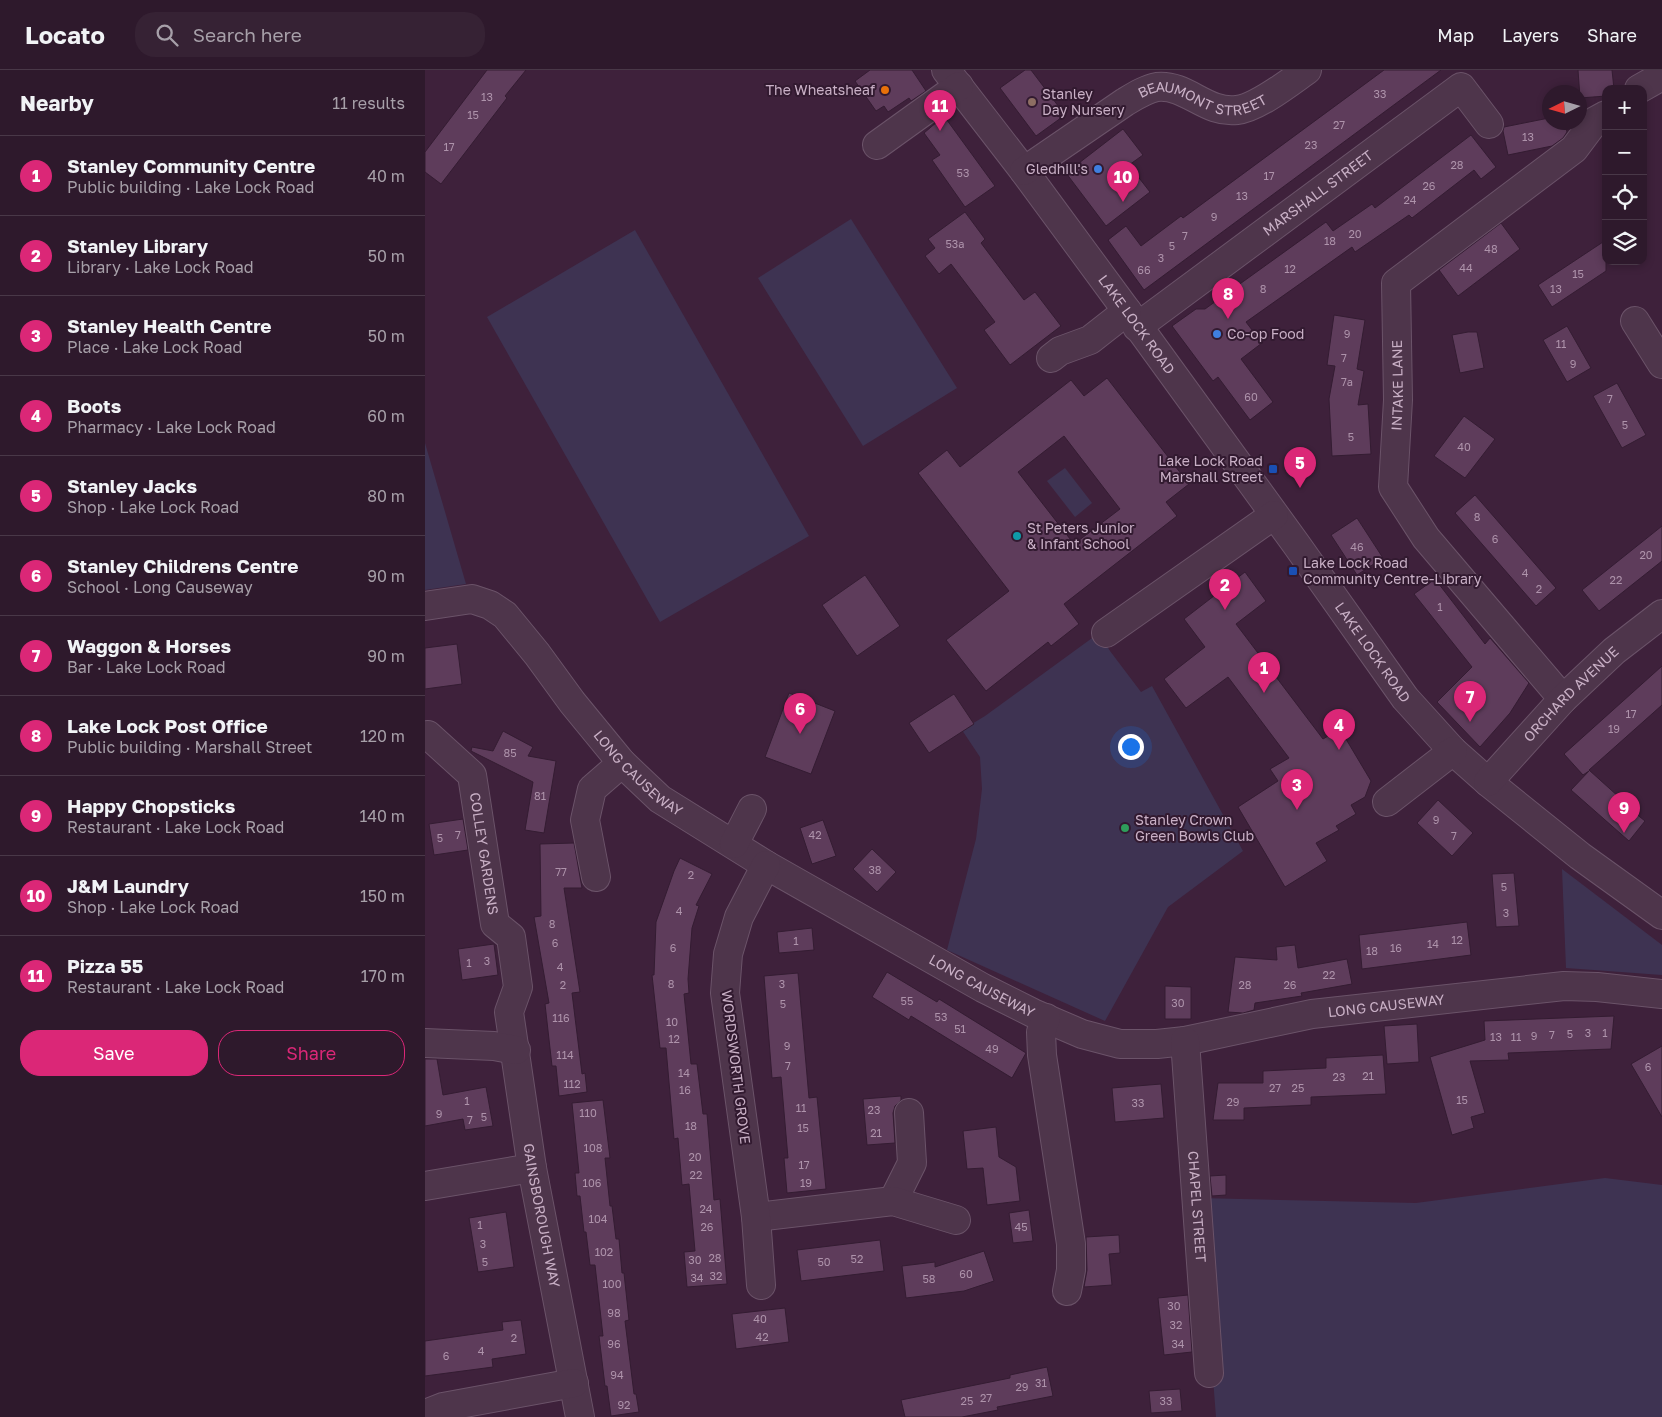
<!DOCTYPE html>
<meta charset="utf-8">
<style>
:root{--surface:#2e192c;--page:#362234;--text:#f1f3f6;--muted:#a7a0a9;--line:#493848;--accent:#db2777}
body{margin:0;font-family:"Golos Text",sans-serif;background:var(--page);color:var(--text)}
.controls{position:absolute;right:15px;top:15px;display:grid;overflow:hidden;border-radius:10px;box-shadow:0 2px 8px #0003}
.controls button{width:45px;height:45px;display:grid;place-items:center;padding:0;border:0;border-bottom:1px solid var(--line);background:var(--surface);color:var(--text);font:25px sans-serif}
.compass{position:absolute;left:1117px;top:15px;width:45px;height:45px;border-radius:50%;background:var(--surface);box-shadow:0 2px 8px #0003;rotate:265deg}
.you{position:absolute;left:705px;top:676px;width:18px;height:18px;margin:-12px;border:4px solid #fff;border-radius:50%;background:#1a73e8;box-shadow:0 0 0 8px #1a73e833}
.badge{display:grid;place-items:center;width:32px;height:32px;border-radius:50%;background:var(--accent);color:#fff;font-size:16px;font-weight:700}
.pin{position:absolute;translate:-50% -41px;filter:drop-shadow(0 1px 2px #0008)}
.pin::after{content:'';position:absolute;top:26px;width:18px;height:15px;background:inherit;clip-path:polygon(0 0,100% 0,50% 100%)}
.list{margin:0;padding:0;list-style:none}
h2{display:flex;justify-content:space-between;align-items:center;height:65px;margin:0;padding:0 20px;font-size:21px}
h2 small{font-size:16px;font-weight:400;color:var(--muted)}
.list li{display:grid;grid-template-columns:32px 1fr auto;gap:15px;align-items:center;box-sizing:border-box;height:80px;padding:0 20px;border-top:1px solid var(--line)}
.list b{display:block;font-size:19px;white-space:nowrap}
.list p{margin:0;font-size:16px;white-space:nowrap;color:var(--muted)}
.list em{font-size:16px;font-style:normal;color:var(--muted)}
.actions{display:flex;gap:10px;padding:15px 20px}
.actions a{flex:1;padding:11px 0;border:1px solid var(--accent);border-radius:20px;text-align:center;font-size:18px;color:var(--accent)}
.actions .main{background:var(--accent);color:#fff}
.icon{flex:none;width:28px;height:28px;fill:none;stroke:currentColor;stroke-width:2;stroke-linecap:round;stroke-linejoin:round}
.map{position:relative;flex:none;width:1237px;height:1347px;overflow:hidden}
header{display:flex;align-items:center;gap:30px;box-sizing:border-box;height:70px;padding:0 25px;background:var(--surface);border-bottom:1px solid var(--line)}
header strong{font-size:24px}
nav{display:flex;gap:28px;margin-inline-start:auto;font-size:18px}
.search{width:350px;height:45px;background:var(--page);display:flex;align-items:center;gap:12px;box-sizing:border-box;padding:0 18px;border-radius:20px;color:var(--muted);font-size:19px}
main{display:flex}
aside{flex:1;background:var(--surface)}
.map>svg:first-child{display:block}
</style>
<header>
<strong>Locato</strong>
<div class="search"><svg class="icon" aria-label="search" viewBox="0 0 24 24"><circle cx="10" cy="10" r="6"/><path d="M15 15l6 6"/></svg>Search here</div>
<nav><a>Map</a><a>Layers</a><a>Share</a></nav>
</header>
<main>
<aside>
<h2>Nearby<small>11 results</small></h2>
<ul class="list">
<li><span class="badge">1</span><div><b>Stanley Community Centre</b><p>Public building · Lake Lock Road</p></div><em>40 m</em></li>
<li><span class="badge">2</span><div><b>Stanley Library</b><p>Library · Lake Lock Road</p></div><em>50 m</em></li>
<li><span class="badge">3</span><div><b>Stanley Health Centre</b><p>Place · Lake Lock Road</p></div><em>50 m</em></li>
<li><span class="badge">4</span><div><b>Boots</b><p>Pharmacy · Lake Lock Road</p></div><em>60 m</em></li>
<li><span class="badge">5</span><div><b>Stanley Jacks</b><p>Shop · Lake Lock Road</p></div><em>80 m</em></li>
<li><span class="badge">6</span><div><b>Stanley Childrens Centre</b><p>School · Long Causeway</p></div><em>90 m</em></li>
<li><span class="badge">7</span><div><b>Waggon &amp; Horses</b><p>Bar · Lake Lock Road</p></div><em>90 m</em></li>
<li><span class="badge">8</span><div><b>Lake Lock Post Office</b><p>Public building · Marshall Street</p></div><em>120 m</em></li>
<li><span class="badge">9</span><div><b>Happy Chopsticks</b><p>Restaurant · Lake Lock Road</p></div><em>140 m</em></li>
<li><span class="badge">10</span><div><b>J&amp;M Laundry</b><p>Shop · Lake Lock Road</p></div><em>150 m</em></li>
<li><span class="badge">11</span><div><b>Pizza 55</b><p>Restaurant · Lake Lock Road</p></div><em>170 m</em></li>
</ul>
<div class="actions"><a class="main">Save</a><a>Share</a></div>
</aside>
<div class="map">
<svg width="1237" height="1347" viewBox="0 0 1237 1347">
<rect width="100%" height="100%" fill="#3e213b"/>
<!-- green -->
<g fill="#3e3352">
<polygon points="426,149 532,318 438,376 333,208"/>
<polygon points="210,160 384,466 235,552 62,247"/>
<polygon points="0,373 41,514 0,520"/>
<polygon points="640,398 667,433 650,447 622,411"/>
<polygon points="674,563 685,581 716,622 727,616 818,781 743,837 680,951 522,880 551,769 557,719 555,687 537,660 560,646"/>
<polygon points="1137,799 1237,875 1237,905 1141,898"/>
<polygon points="1180,1108 1237,1115 1237,1347 791,1347 774,1128 991,1133"/>
</g>
<!-- building -->
<g fill="#5e3c5b" stroke="#341c32" fill-rule="evenodd">
<polygon points="62,0 101,0 80,26 82,28 16,114 0,102 0,82"/>
<polygon points="445,0 487,0 501,21 486,31 484,28 463,42 459,36 451,41 430,11"/>
<polygon points="600,0 606,0 640,45 611,66 575,18"/>
<polygon points="959,0 1016,0 719,220 683,170 701,156 716,176 756,146 758,148"/>
<polygon points="1153,0 1187,0 1189,19 1181,19 1181,26 1155,28"/>
<polygon points="519,46 570,116 540,137 507,90 515,85 499,63"/>
<polygon points="1124,48 1124,52 1140,52 1142,62 1138,68 1127,76 1083,85 1078,61 1079,57"/>
<polygon points="698,59 718,85 704,95 725,122 681,156 641,103"/>
<polygon points="1046,65 1071,97 1056,109 1049,100 987,148 984,145 930,182 927,177 821,252 837,273 816,289 848,332 825,350 793,307 788,311 747,256 771,239 780,239 901,152 908,161 947,134 950,138"/>
<polygon points="540,142 560,169 556,173 599,230 610,222 636,256 585,295 559,260 570,252 526,194 514,204 500,186 510,178 503,169"/>
<polygon points="1076,153 1095,179 1033,226 1014,200"/>
<polygon points="1181,170 1181,201 1127,237 1113,215"/>
<polygon points="909,245 940,250 932,299 939,301 933,335 943,334 946,384 907,386 904,329 910,296 902,295"/>
<polygon points="1142,256 1166,298 1142,312 1118,270"/>
<polygon points="1043,262 1052,262 1059,298 1035,303 1027,265"/>
<path d="M682 308 764 414 741 432 752 446 639 534 654 554 626 576 623 572 561 621 521 570 584 521 493 403 522 380 535 397 646 310 659 326ZM639 366 695 439 649 474 593 402Z"/>
<polygon points="1192,313 1221,365 1197,378 1168,326"/>
<polygon points="1039,346 1070,369 1040,408 1009,386"/>
<polygon points="1050,425 1131,518 1111,536 1030,443"/>
<polygon points="932,448 958,488 932,505 906,465"/>
<polygon points="1237,456 1237,491 1174,541 1157,520"/>
<polygon points="820,502 841,531 811,554 898,669 915,659 946,711 940,727 926,735 931,744 911,756 914,760 891,773 902,791 860,817 813,737 853,711 845,699 864,688 803,607 761,638 739,609 780,577 759,549"/>
<polygon points="440,505 475,556 432,586 397,535"/>
<polygon points="1010,509 1060,574 1065,568 1104,613 1085,643 1055,677 1012,632 1047,597 989,524"/>
<polygon points="32,574 37,614 0,619 0,578"/>
<polygon points="1237,596 1237,635 1164,700 1195,728 1194,730 1220,751 1204,771 1146,720 1164,701 1158,705 1139,684"/>
<polygon points="364,623 410,641 386,704 340,687"/>
<polygon points="529,624 549,654 504,683 484,653"/>
<polygon points="78,661 108,677 103,686 131,691 119,763 100,760 108,712 46,681 47,677 68,681"/>
<polygon points="1013,730 1048,763 1027,786 992,753"/>
<polygon points="38,749 43,780 9,785 4,754"/>
<polygon points="398,750 411,786 387,794 375,758"/>
<polygon points="149,773 157,818 139,818 155,922 147,923 157,1004 160,1003 162,1022 134,1026 131,996 127,996 120,934 124,933 109,847 116,846 115,774"/>
<polygon points="447,779 471,802 452,822 428,799"/>
<polygon points="255,788 287,804 271,835 274,836 267,858 263,909 264,923 259,924 266,994 272,994 278,1044 282,1044 289,1130 295,1129 302,1214 262,1217 259,1182 270,1181 264,1114 257,1115 253,1068 249,1069 241,978 235,978 227,905 229,905 231,852 249,801"/>
<polygon points="1089,803 1094,856 1071,857 1067,804"/>
<polygon points="1042,852 1046,885 937,899 934,865"/>
<polygon points="387,858 389,880 354,883 352,862"/>
<polygon points="69,874 73,905 37,910 33,879"/>
<polygon points="870,875 873,898 922,889 927,914 876,923 877,926 830,933 829,940 818,943 803,942 810,887 852,890 851,877"/>
<polygon points="462,902 512,932 514,929 601,983 587,1008 486,946 484,950 447,927"/>
<polygon points="373,903 384,1028 392,1027 401,1119 362,1123 359,1088 363,1088 356,1007 347,1008 339,906"/>
<polygon points="740,916 766,917 766,949 740,949"/>
<polygon points="1189,946 1186,979 1083,983 1084,990 1045,991 1060,1043 1046,1047 1049,1058 1027,1065 1005,987 1060,970 1059,951"/>
<polygon points="992,954 994,992 962,994 959,956"/>
<polygon points="1237,976 1237,1047 1206,994"/>
<polygon points="958,985 961,1024 886,1027 886,1035 819,1038 819,1050 788,1050 793,1013 838,1013 838,1001 901,998 901,988"/>
<polygon points="0,989 12,989 18,1025 61,1017 68,1056 40,1060 38,1049 0,1056"/>
<polygon points="736,1014 739,1048 690,1052 687,1018"/>
<polygon points="476,1026 476,1030 470,1036 468,1043 470,1073 442,1075 438,1029"/>
<polygon points="178,1030 185,1088 180,1088 185,1136 187,1136 191,1169 194,1169 197,1203 199,1203 204,1250 200,1251 209,1324 211,1324 214,1342 186,1346 182,1316 180,1316 174,1266 178,1266 170,1195 165,1195 161,1162 159,1162 155,1126 152,1126 150,1103 154,1103 147,1033"/>
<polygon points="571,1057 574,1087 591,1097 595,1131 562,1135 558,1098 542,1099 538,1061"/>
<polygon points="801,1105 801,1125 787,1126 785,1106"/>
<polygon points="604,1140 608,1171 588,1173 584,1143"/>
<polygon points="81,1142 89,1197 53,1202 44,1148"/>
<polygon points="694,1165 695,1183 684,1184 687,1215 659,1217 662,1200 661,1167"/>
<polygon points="455,1170 459,1201 376,1211 372,1180"/>
<polygon points="559,1181 569,1211 539,1221 481,1228 477,1196 510,1192 510,1197"/>
<polygon points="763,1225 767,1282 739,1285 733,1228"/>
<polygon points="360,1238 364,1272 311,1279 307,1244"/>
<polygon points="96,1250 101,1284 67,1289 68,1297 0,1306 0,1271 78,1260 77,1252"/>
<polygon points="622,1297 628,1326 572,1337 573,1340 537,1347 480,1347 476,1330 585,1308 585,1305"/>
<polygon points="755,1319 757,1341 726,1343 724,1321"/>
</g>
<g fill="none" stroke-linecap="round" stroke-linejoin="round">
<!-- minor casing -->
<g stroke="#6b5369" stroke-width="30">
<g id="minor">
<path id="s1" d="M521 0 599 101 702 241 871 474 980 628 1028 681 1063 712 1155 786 1237 845"/>
<polyline points="1214,19 1237,6"/>
<polyline points="452,75 534,16"/>
<path id="s2" d="M599 101 700 32C710 26 721 19 732 17 762 14 781 44 812 40 832 38 865 12 882 0"/>
<polyline points="1210,251 1237,294"/>
<path id="s3" d="M712 257 1036 17 1064 54"/>
<polyline points="626,288 635,281 665,270 702,241"/>
<path id="s4" d="M0 536 47 529 65 535 80 545 112 584 147 632 197 693 235 729 341 795 558 918 608 943 657 964 695 974H732L760 971 887 944 1139 916 1172 917 1237 924"/>
<polyline points="681,563 849,445"/>
<path id="s5" d="M1138 629 1001 468 968 417 973 330 971 213 1149 79 1170 51 1181 45"/>
<path id="s6" d="M3 665 47 705 70 854 86 867 93 917 84 942 107 1098 155 1347"/>
<path id="s7" d="M1063 712 1138 629 1189 581 1237 544"/>
<polyline points="962,732 1028,681"/>
<polyline points="309,774 327,739"/>
<polyline points="171,807 160,750 167,719 197,693"/>
<polyline points="621,948 616,962 617,985 646,1174 646,1200 642,1221"/>
<path id="s8" d="M760 971 784 1303"/>
<polyline points="0,973 69,976 91,980"/>
<polyline points="0,1116 107,1098"/>
<polyline points="468,1131 487,1093 484,1043"/>
<polyline points="331,1147 468,1131 531,1150"/>
<polyline points="336,1215 331,1147 300,923 303,884 314,847 341,795"/>
<polyline points="0,1344 18,1337 149,1313"/>
</g>
</g>
<!-- minor -->
<use href="#minor" stroke="#4e354b" stroke-width="28"/>
</g>
<!-- markers -->
<circle fill="#e8710a" stroke="#321a30" stroke-width="2" cx="460" cy="20" r="5"/>
<circle fill="#8d6e63" stroke="#321a30" stroke-width="2" cx="607" cy="32" r="5"/>
<g fill="#3f7fe0" stroke="#321a30" stroke-width="2">
<circle cx="673" cy="99" r="5"/>
<circle cx="792" cy="264" r="5"/>
</g>
<g fill="#1a4fb4" stroke="#321a30" stroke-width="2">
<rect x="843" y="394" width="10" height="10" rx="2.5"/>
<rect x="863" y="496" width="10" height="10" rx="2.5"/>
</g>
<circle fill="#0f9aa8" stroke="#321a30" stroke-width="2" cx="592" cy="466" r="5"/>
<circle fill="#2e9e5b" stroke="#321a30" stroke-width="2" cx="700" cy="758" r="5"/>
<g text-anchor="middle" stroke-width="4" stroke-linejoin="round" paint-order="stroke">
<!-- number labels -->
<g font-size="11" fill="#ae93ab">
<text x="955" y="28">33</text>
<text x="62" y="31">13</text>
<text x="48" y="49">15</text>
<text x="914" y="59">27</text>
<text x="1103" y="71">13</text>
<text x="886" y="79">23</text>
<text x="24" y="81">17</text>
<text x="1032" y="99">28</text>
<text x="538" y="107">53</text>
<text x="844" y="110">17</text>
<text x="1004" y="120">26</text>
<text x="817" y="130">13</text>
<text x="985" y="134">24</text>
<text x="789" y="151">9</text>
<text x="930" y="168">20</text>
<text x="760" y="170">7</text>
<text x="905" y="175">18</text>
<text x="530" y="178">53a</text>
<text x="747" y="180">5</text>
<text x="1066" y="183">48</text>
<text x="736" y="192">3</text>
<text x="1041" y="202">44</text>
<text x="865" y="203">12</text>
<text x="719" y="204">66</text>
<text x="1153" y="208">15</text>
<text x="838" y="223">8</text>
<text x="1131" y="223">13</text>
<text x="922" y="268">9</text>
<text x="1136" y="278">11</text>
<text x="919" y="292">7</text>
<text x="1148" y="298">9</text>
<text x="922" y="316">7a</text>
<text x="826" y="331">60</text>
<text x="1185" y="333">7</text>
<text x="1200" y="359">5</text>
<text x="926" y="371">5</text>
<text x="1039" y="381">40</text>
<text x="1052" y="451">8</text>
<text x="1070" y="473">6</text>
<text x="932" y="481">46</text>
<text x="1221" y="489">20</text>
<text x="1100" y="507">4</text>
<text x="1191" y="514">22</text>
<text x="1114" y="523">2</text>
<text x="1015" y="541">1</text>
<text x="1206" y="648">17</text>
<text x="1189" y="663">19</text>
<text x="85" y="687">85</text>
<text x="115" y="730">81</text>
<text x="1011" y="754">9</text>
<text x="33" y="769">7</text>
<text x="390" y="769">42</text>
<text x="1029" y="770">7</text>
<text x="15" y="772">5</text>
<text x="450" y="804">38</text>
<text x="136" y="806">77</text>
<text x="266" y="809">2</text>
<text x="1079" y="821">5</text>
<text x="254" y="845">4</text>
<text x="1081" y="847">3</text>
<text x="127" y="858">8</text>
<text x="1032" y="874">12</text>
<text x="371" y="875">1</text>
<text x="130" y="877">6</text>
<text x="1008" y="878">14</text>
<text x="248" y="882">6</text>
<text x="971" y="882">16</text>
<text x="947" y="885">18</text>
<text x="62" y="895">3</text>
<text x="44" y="897">1</text>
<text x="135" y="901">4</text>
<text x="904" y="909">22</text>
<text x="246" y="918">8</text>
<text x="357" y="918">3</text>
<text x="138" y="919">2</text>
<text x="820" y="919">28</text>
<text x="865" y="919">26</text>
<text x="482" y="935">55</text>
<text x="753" y="937">30</text>
<text x="358" y="938">5</text>
<text x="516" y="951">53</text>
<text x="136" y="952">116</text>
<text x="247" y="956">10</text>
<text x="535" y="963">51</text>
<text x="1163" y="967">3</text>
<text x="1180" y="967">1</text>
<text x="1145" y="968">5</text>
<text x="1127" y="969">7</text>
<text x="1109" y="970">9</text>
<text x="1071" y="971">13</text>
<text x="1091" y="971">11</text>
<text x="249" y="973">12</text>
<text x="362" y="980">9</text>
<text x="567" y="983">49</text>
<text x="140" y="989">114</text>
<text x="363" y="1000">7</text>
<text x="1223" y="1001">6</text>
<text x="259" y="1007">14</text>
<text x="943" y="1010">21</text>
<text x="914" y="1011">23</text>
<text x="147" y="1018">112</text>
<text x="850" y="1022">27</text>
<text x="873" y="1022">25</text>
<text x="260" y="1024">16</text>
<text x="1037" y="1034">15</text>
<text x="42" y="1035">1</text>
<text x="808" y="1036">29</text>
<text x="713" y="1037">33</text>
<text x="376" y="1042">11</text>
<text x="449" y="1044">23</text>
<text x="163" y="1047">110</text>
<text x="14" y="1048">9</text>
<text x="59" y="1051">5</text>
<text x="45" y="1054">7</text>
<text x="266" y="1060">18</text>
<text x="378" y="1062">15</text>
<text x="451" y="1067">21</text>
<text x="168" y="1082">108</text>
<text x="270" y="1091">20</text>
<text x="379" y="1099">17</text>
<text x="271" y="1109">22</text>
<text x="167" y="1117">106</text>
<text x="381" y="1117">19</text>
<text x="281" y="1143">24</text>
<text x="173" y="1153">104</text>
<text x="55" y="1159">1</text>
<text x="282" y="1161">26</text>
<text x="596" y="1161">45</text>
<text x="58" y="1178">3</text>
<text x="179" y="1186">102</text>
<text x="290" y="1192">28</text>
<text x="432" y="1193">52</text>
<text x="270" y="1194">30</text>
<text x="60" y="1196">5</text>
<text x="399" y="1196">50</text>
<text x="541" y="1208">60</text>
<text x="291" y="1210">32</text>
<text x="272" y="1212">34</text>
<text x="504" y="1213">58</text>
<text x="187" y="1218">100</text>
<text x="749" y="1240">30</text>
<text x="189" y="1247">98</text>
<text x="335" y="1253">40</text>
<text x="751" y="1259">32</text>
<text x="337" y="1271">42</text>
<text x="89" y="1272">2</text>
<text x="189" y="1278">96</text>
<text x="753" y="1278">34</text>
<text x="56" y="1285">4</text>
<text x="21" y="1290">6</text>
<text x="192" y="1309">94</text>
<text x="616" y="1317">31</text>
<text x="597" y="1321">29</text>
<text x="561" y="1332">27</text>
<text x="542" y="1335">25</text>
<text x="741" y="1335">33</text>
<text x="199" y="1339">92</text>
</g>
<!-- poi labels -->
<g font-size="14" fill="#c9b0c6" stroke="#321a30" text-anchor="start">
<text x="450" y="25" text-anchor="end">The Wheatsheaf</text>
<text x="617" y="29">Stanley<tspan x="617" dy="16">Day Nursery</tspan></text>
<text x="663" y="104" text-anchor="end">Gledhill's</text>
<text x="802" y="269">Co-op Food</text>
<text x="838" y="396" text-anchor="end">Lake Lock Road<tspan x="838" dy="16">Marshall Street</tspan></text>
<text x="602" y="463">St Peters Junior<tspan x="602" dy="16">&amp; Infant School</tspan></text>
<text x="878" y="498">Lake Lock Road<tspan x="878" dy="16">Community Centre-Library</tspan></text>
<text x="710" y="755">Stanley Crown<tspan x="710" dy="16">Green Bowls Club</tspan></text>
</g>
<!-- street labels -->
<g font-size="14" fill="#c9b0c6" stroke="#321a30">
<text dy="5" stroke="none"><textPath href="#s2" startOffset="206">BEAUMONT STREET</textPath></text>
<text dy="5" stroke="none"><textPath href="#s3" startOffset="225">MARSHALL STREET</textPath></text>
<text dy="5" stroke="none"><textPath href="#s1" startOffset="318">LAKE LOCK ROAD</textPath></text>
<text dy="5" stroke="none"><textPath href="#s5" startOffset="374">INTAKE LANE</textPath></text>
<text dy="5" stroke="none"><textPath href="#s1" startOffset="722">LAKE LOCK ROAD</textPath></text>
<text dy="5" stroke="none"><textPath href="#s7" startOffset="121">ORCHARD AVENUE</textPath></text>
<text dy="5" stroke="none"><textPath href="#s4" startOffset="292">LONG CAUSEWAY</textPath></text>
<text dy="5" stroke="none"><textPath href="#s6" startOffset="139">COLLEY GARDENS</textPath></text>
<text dy="5" stroke="none"><textPath href="#s4" startOffset="698">LONG CAUSEWAY</textPath></text>
<text dy="5" stroke="none"><textPath href="#s4" startOffset="1118">LONG CAUSEWAY</textPath></text>
<text transform="translate(311 997) rotate(83)" y="5">WORDSWORTH GROVE</text>
<text dy="5" stroke="none"><textPath href="#s8" startOffset="166">CHAPEL STREET</textPath></text>
<text dy="5" stroke="none"><textPath href="#s6" startOffset="514">GAINSBOROUGH WAY</textPath></text>
</g>
</g>
</svg>
<div class="controls">
<button>+</button>
<button>−</button>
<button><svg class="icon" aria-label="locate" viewBox="0 0 24 24"><circle cx="12" cy="12" r="6"/><path d="M12 2v4M12 18v4M2 12h4M18 12h4"/></svg></button>
<button><svg class="icon" aria-label="layers" viewBox="0 0 24 24"><path d="M12 4l9 5-9 5-9-5zM3 14l9 5 9-5"/></svg></button>
</div>
<svg class="compass" viewBox="-18 -18 36 36"><path d="M0-13l5 13h-10z" fill="#e53935"/><path d="M0 13l5-13h-10z" fill="#a7a0a9"/></svg>
<div class="you"></div>
<div class="pin badge" style="left:839px;top:623px">1</div>
<div class="pin badge" style="left:800px;top:540px">2</div>
<div class="pin badge" style="left:872px;top:740px">3</div>
<div class="pin badge" style="left:914px;top:680px">4</div>
<div class="pin badge" style="left:875px;top:418px">5</div>
<div class="pin badge" style="left:375px;top:664px">6</div>
<div class="pin badge" style="left:1045px;top:652px">7</div>
<div class="pin badge" style="left:803px;top:249px">8</div>
<div class="pin badge" style="left:1199px;top:763px">9</div>
<div class="pin badge" style="left:698px;top:132px">10</div>
<div class="pin badge" style="left:515px;top:61px">11</div>
</div>
</main>
